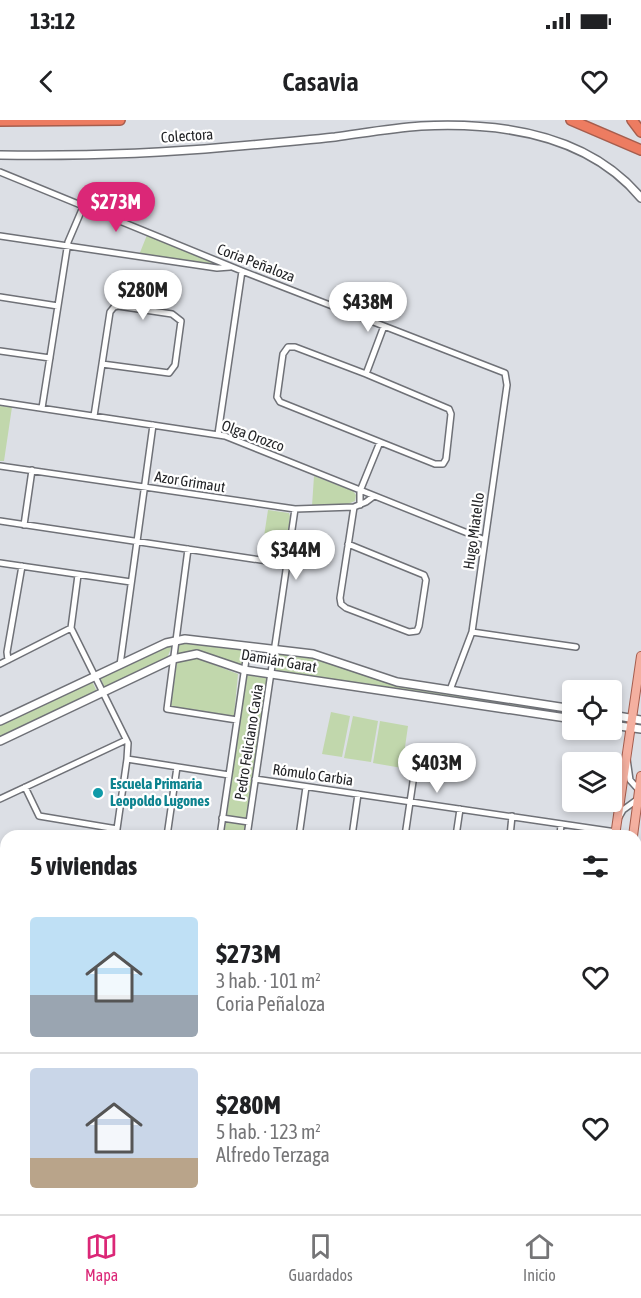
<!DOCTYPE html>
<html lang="es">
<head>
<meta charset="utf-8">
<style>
	body { margin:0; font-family:"Asap Condensed",sans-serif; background:#f2f2f2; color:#202124; height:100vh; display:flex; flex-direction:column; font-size:22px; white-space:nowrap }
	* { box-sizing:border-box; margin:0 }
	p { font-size:20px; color:#757577 }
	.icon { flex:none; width:33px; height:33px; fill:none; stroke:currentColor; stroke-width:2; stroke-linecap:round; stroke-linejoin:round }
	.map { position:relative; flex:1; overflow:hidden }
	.sheet { position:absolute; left:0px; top:710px; width:642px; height:386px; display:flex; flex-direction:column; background:#fff; border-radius:18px 18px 0 0; box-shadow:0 3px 9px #0003 }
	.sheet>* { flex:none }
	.controls { position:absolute; left:562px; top:560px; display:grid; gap:12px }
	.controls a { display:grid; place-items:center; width:60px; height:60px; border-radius:6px; background:#fff; box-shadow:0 3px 9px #0003; font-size:30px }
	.price { position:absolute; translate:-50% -51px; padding:0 14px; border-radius:21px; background:#fff; color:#222; font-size:20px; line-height:39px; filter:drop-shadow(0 2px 3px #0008) }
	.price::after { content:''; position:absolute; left:50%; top:36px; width:18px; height:14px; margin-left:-9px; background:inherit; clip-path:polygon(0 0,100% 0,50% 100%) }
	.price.on { background:#db2777; color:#fff }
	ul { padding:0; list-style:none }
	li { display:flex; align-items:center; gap:18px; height:150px; padding:0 30px }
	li+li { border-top:2px solid #e0e0e0 }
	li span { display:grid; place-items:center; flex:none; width:168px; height:120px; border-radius:6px; color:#555 }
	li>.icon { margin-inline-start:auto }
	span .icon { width:72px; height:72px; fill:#fffc; stroke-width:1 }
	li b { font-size:26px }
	h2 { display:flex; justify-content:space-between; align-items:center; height:72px; padding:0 30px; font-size:26px }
	.status { display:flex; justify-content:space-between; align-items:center; height:42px; padding:0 30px; background:#fff; direction:ltr }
	.status svg { height:16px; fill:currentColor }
	header { display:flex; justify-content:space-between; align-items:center; height:78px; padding:0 30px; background:#fff; font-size:27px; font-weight:600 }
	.menu { display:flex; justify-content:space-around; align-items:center; height:84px; border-top:2px solid #e0e0e0; background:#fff; font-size:16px; color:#757577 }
	.menu a { display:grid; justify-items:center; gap:3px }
	.menu .on { color:#db2777 }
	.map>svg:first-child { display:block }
	.green { fill:#c1d7ac }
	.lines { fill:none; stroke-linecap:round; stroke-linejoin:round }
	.street-casing { stroke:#6f7177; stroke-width:8 }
	.secondary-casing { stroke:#6f7177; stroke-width:10 }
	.primary-casing { stroke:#a65d4d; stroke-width:10 }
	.highway-casing { stroke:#a65d4d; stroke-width:12 }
	.street { stroke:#fff; stroke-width:5 }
	.secondary { stroke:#fff; stroke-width:7 }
	.primary { stroke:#f4b0a0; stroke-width:8 }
	.highway { stroke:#ed7c61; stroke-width:9 }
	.culture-dot { fill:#0f9aa8; stroke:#fff; stroke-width:2 }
	.labels { text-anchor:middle; stroke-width:4.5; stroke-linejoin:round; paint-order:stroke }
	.street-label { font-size:15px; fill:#232427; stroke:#fff }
	.culture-label { font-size:15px; font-weight:bold; fill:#0d838f; stroke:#fff; text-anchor:start }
</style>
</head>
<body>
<div class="status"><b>13:12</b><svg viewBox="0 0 49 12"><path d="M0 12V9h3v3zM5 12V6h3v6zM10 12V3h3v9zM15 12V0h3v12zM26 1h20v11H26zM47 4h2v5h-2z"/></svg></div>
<header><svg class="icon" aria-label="back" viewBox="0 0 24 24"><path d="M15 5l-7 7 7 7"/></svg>Casavia<svg class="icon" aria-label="heart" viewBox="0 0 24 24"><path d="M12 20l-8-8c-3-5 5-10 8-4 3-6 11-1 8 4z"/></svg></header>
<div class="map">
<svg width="641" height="1094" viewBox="0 0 641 1094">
	<rect width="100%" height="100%" fill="#dcdfe5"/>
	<path class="green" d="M147 115 223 145 139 135Z
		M0 286 12 287 4 341H0Z
		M314 356 353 371 356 375 355 381 348 384 312 386Z
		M268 390 289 393 290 396 285 437 282 440 261 436Z
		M178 523 245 530 241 547 217 540 180 535 177 532Z
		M170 524 172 526 167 538 105 568 100 557Z
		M279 533 311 536 375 557 573 592V598L277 553C274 547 275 539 279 533Z
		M194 537 238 554 234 596 171 586 177 542Z
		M246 555 267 558 244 715 224 716Z
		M92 561 97 572 0 618V605Z
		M331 592 350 596 342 637 322 634Z
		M353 596 378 601 371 642 344 638Z
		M380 601 408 606 402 648 373 643Z"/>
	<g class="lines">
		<g class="street-casing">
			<path id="street" d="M0 52 242 151 505 253 507 265 472 512 450 570
				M0 116 217 148 230 147
				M0 177 58 186
				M0 231 50 238
				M366 254 295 227H288L283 234 277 277 280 282 435 344H443L446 339 451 294 449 289 366 254 384 206
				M0 282 225 316 485 420
				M42 288 68 122 83 87
				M94 296 110 192 114 187 118 186 172 194 181 201 175 245 169 253 102 244
				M218 314 242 151
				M0 346 295 389 354 387 366 382 374 376
				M360 385V371L380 322
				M0 401 287 444
				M24 405 32 350
				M348 424 424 455 426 460 419 506 417 511 409 512 346 488 341 484 340 478 354 387
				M188 429 167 589 237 600
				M0 443 131 462
				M78 455 71 508 128 623 127 639 229 655
				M472 512 576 527
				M8 540 7 532 22 446
				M0 544 71 508
				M120 545 153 305
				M627 639 630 660 639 670
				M255 659 616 712
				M25 667 39 696 117 709
				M0 679 126 620
				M619 697 623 690 638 679
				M222 698 249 702
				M116 716 127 639
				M167 716 177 647
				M220 716 248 526
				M247 716 295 389
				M299 716 306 667
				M352 716 358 674
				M405 716 414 655
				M456 716 460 689
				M510 716 512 696
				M560 716 561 704
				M0 871H6
				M636 874 641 869
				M636 927 641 933
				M636 1061 641 1057
				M1 1094 6 1059
				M44 1094 45 1089
				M90 1094 91 1089
				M292 1094 293 1089
				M350 1094 351 1089
				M425 1094 426 1089
				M472 1094 473 1089
				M520 1094V1089
				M599 1094 605 1089"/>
		</g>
		<g class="secondary-casing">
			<path id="secondary" d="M0 35C76 36 152 34 227 27 263 24 299 21 335 17 364 13 392 8 421 6 500 2 588 14 641 78
				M612 595 641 600
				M0 601 166 523 185 519 313 534 397 562 573 589
				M612 605 641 609
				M0 621 173 539 197 534 244 550 573 599
				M0 742 3 748 0 770
				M0 1044 6 1045
				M308 1089 344 1094"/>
		</g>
		<g class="primary-casing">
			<path id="primary" d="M615 716 641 536
				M633 716 641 656
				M560 1094 561 1089
				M577 1094 578 1089"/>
		</g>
		<g class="highway-casing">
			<path id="highway" d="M571 0 641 30
				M632 0 641 12
				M0 1 120 0"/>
		</g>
		<use href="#street" class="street"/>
		<use href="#secondary" class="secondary"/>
		<use href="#primary" class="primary"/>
		<use href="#highway" class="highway"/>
	</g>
	<circle class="culture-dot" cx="98" cy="673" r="6"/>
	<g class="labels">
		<g class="street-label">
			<text transform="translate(187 16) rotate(-4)" y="5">Colectora</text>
			<text transform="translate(256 143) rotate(21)" y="5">Coria Peñaloza</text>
			<text transform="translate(253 316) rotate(20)" y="5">Olga Orozco</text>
			<text transform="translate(190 362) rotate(9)" y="5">Azor Grimaut</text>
			<text transform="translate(474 411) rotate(-82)" y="5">Hugo Miatello</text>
			<text transform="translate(279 541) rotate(10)" y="5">Damián Garat</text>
			<text transform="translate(249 622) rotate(-81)" y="5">Pedro Feliciano Cavia</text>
			<text transform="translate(313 655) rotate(8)" y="5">Rómulo Carbia</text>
		</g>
		<g class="culture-label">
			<text x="110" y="669">Escuela Primaria<tspan x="110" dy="17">Leopoldo Lugones</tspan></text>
		</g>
	</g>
</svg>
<div class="controls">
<a><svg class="icon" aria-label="locate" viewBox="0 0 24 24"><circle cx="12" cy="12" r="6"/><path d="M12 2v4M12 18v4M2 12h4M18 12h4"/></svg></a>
<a><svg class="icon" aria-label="layers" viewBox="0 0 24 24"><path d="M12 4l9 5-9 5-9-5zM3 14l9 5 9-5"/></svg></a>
</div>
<b class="price on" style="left:116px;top:113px">$273M</b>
<b class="price" style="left:143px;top:201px">$280M</b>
<b class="price" style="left:368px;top:213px">$438M</b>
<b class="price" style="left:296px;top:461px">$344M</b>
<b class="price" style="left:437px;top:674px">$403M</b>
<section class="sheet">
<h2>5 viviendas<svg class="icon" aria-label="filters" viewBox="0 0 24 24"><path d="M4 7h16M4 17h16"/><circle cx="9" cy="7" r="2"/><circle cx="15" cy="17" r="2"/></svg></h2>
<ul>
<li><span style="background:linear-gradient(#bfe0f5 65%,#9aa5b1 0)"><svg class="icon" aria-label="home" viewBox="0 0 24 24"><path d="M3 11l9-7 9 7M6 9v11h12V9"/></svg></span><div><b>$273M</b><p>3 hab. · 101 m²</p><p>Coria Peñaloza</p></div><svg class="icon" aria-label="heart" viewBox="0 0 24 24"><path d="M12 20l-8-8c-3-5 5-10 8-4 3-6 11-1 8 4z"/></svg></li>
<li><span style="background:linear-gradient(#c9d6e8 75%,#b9a48a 0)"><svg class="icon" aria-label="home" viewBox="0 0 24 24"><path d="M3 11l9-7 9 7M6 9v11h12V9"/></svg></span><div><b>$280M</b><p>5 hab. · 123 m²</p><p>Alfredo Terzaga</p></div><svg class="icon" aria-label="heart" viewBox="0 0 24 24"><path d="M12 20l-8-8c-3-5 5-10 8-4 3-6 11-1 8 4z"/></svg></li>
</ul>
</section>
</div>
<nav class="menu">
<a class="on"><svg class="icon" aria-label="map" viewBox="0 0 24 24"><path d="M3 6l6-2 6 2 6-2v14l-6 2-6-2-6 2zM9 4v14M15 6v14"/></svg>Mapa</a>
<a><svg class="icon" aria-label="saved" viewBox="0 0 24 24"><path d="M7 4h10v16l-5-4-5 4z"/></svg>Guardados</a>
<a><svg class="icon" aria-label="home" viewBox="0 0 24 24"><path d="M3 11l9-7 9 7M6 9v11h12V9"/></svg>Inicio</a>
</nav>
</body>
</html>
